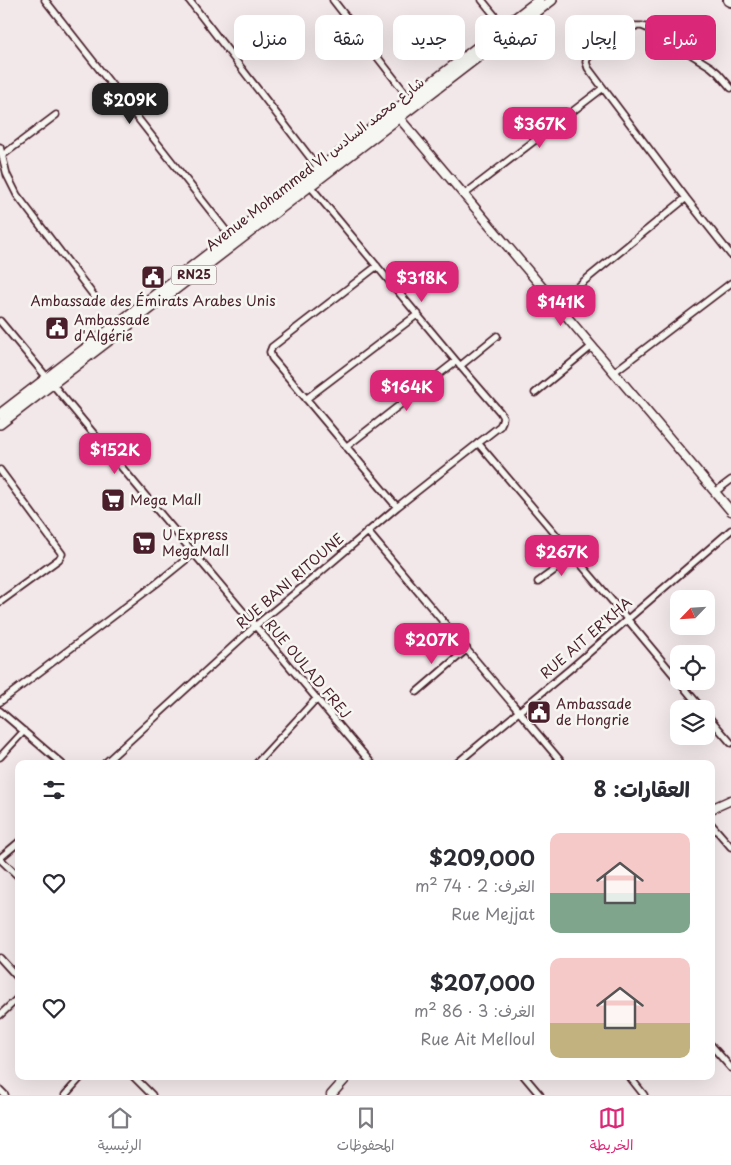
<!DOCTYPE html>
<html lang="ar">
<head>
<meta charset="utf-8">
<style>
	body { margin:0; font-family:"Playpen Sans","Playpen Sans Arabic",sans-serif; background:#f7f7f7; color:#2b2b33; direction:rtl; height:100vh; display:flex; flex-direction:column; font-size:19px; white-space:nowrap }
	* { box-sizing:border-box; margin:0 }
	p { font-size:16px; color:#7c7c81 }
	.icon { flex:none; width:28px; height:28px; fill:none; stroke:currentColor; stroke-width:2; stroke-linecap:round; stroke-linejoin:round }
	.map { position:relative; flex:1; overflow:hidden; direction:ltr }
	.drawer { position:absolute; left:15px; top:760px; width:700px; height:320px; display:flex; flex-direction:column; background:#fff; border-radius:10px; box-shadow:0 5px 20px #0002; direction:rtl }
	.drawer>* { flex:none }
	.guide { position:absolute; left:15px; top:15px; width:701px; height:45px; direction:rtl; display:flex; gap:10px }
	.needle { width:32px; rotate:245deg }
	.tools { position:absolute; left:670px; top:590px; display:grid; gap:10px }
	.tools a { display:grid; place-items:center; width:45px; height:45px; border-radius:10px; background:#fff; box-shadow:0 5px 20px #0002; font-size:25px }
	.price { position:absolute; translate:-50% -42px; padding:0 11px; border-radius:10px; background:#db2777; color:#fff; font-size:16px; line-height:32px; filter:drop-shadow(0 1px 2px #0008) }
	.price::after { content:''; position:absolute; left:50%; top:30px; width:15px; height:11px; margin-left:-8px; background:inherit; clip-path:polygon(0 0,100% 0,50% 100%) }
	.price.active { background:#222; color:#fff }
	ul { padding:0; list-style:none }
	li { display:flex; align-items:center; gap:15px; height:125px; padding:0 25px }
	li span { display:grid; place-items:center; flex:none; width:140px; height:100px; border-radius:10px; color:#555 }
	li>.icon { margin-inline-start:auto }
	span .icon { width:60px; height:60px; fill:#fffc; stroke-width:1 }
	li b { font-size:21px }
	h2 { display:flex; justify-content:space-between; align-items:center; height:60px; padding:0 25px; font-size:21px }
	.tag { padding:0 18px; border-radius:10px; background:#fff; box-shadow:0 5px 20px #0002; font-size:18px; line-height:45px }
	.tag.active { background:#db2777; color:#fff }
	.menu { display:flex; justify-content:space-around; align-items:center; height:70px; border-top:1px solid #e1e1e2; background:#fff; font-size:14px; color:#7c7c81 }
	.menu a { display:grid; justify-items:center; gap:2px }
	.menu .active { color:#db2777 }
	.map>svg:first-child { display:block }
	.lines { fill:none; stroke-linecap:round; stroke-linejoin:round }
	.street-casing { stroke:#4a1f2b; stroke-width:9 }
	.secondary-casing { stroke:#4a1f2b; stroke-width:11 }
	.primary-casing { stroke:#4a1f2b; stroke-width:12 }
	.highway-casing { stroke:#4a1f2b; stroke-width:14 }
	.street { stroke:#f6f6f2; stroke-width:5.5 }
	.secondary { stroke:#f6f6f2; stroke-width:8 }
	.primary { stroke:#f6f6f2; stroke-width:9 }
	.highway { stroke:#f6f6f2; stroke-width:10 }
	.labels { text-anchor:middle; stroke-width:5; stroke-linejoin:round; paint-order:stroke }
	.shield { fill:#f6f6f2; stroke:#7e6067; stroke-width:1 }
	.shield-label { font-size:12px; font-weight:bold; fill:#4a1f2b }
	.street-label { font-size:14px; fill:#4a1f2b; stroke:#f6f6f2 }
	.poi-label { font-size:14px; fill:#4a1f2b; stroke:#f6f6f2; text-anchor:start }
</style>
</head>
<body>
<div class="map">
<svg width="731" height="1095" viewBox="0 0 731 1095">
	<rect width="100%" height="100%" fill="#f2e8ea"/>
	<filter id="ink" filterUnits="userSpaceOnUse"><feTurbulence type="fractalNoise" baseFrequency=".02" numOctaves="2"/><feDisplacementMap in="SourceGraphic" scale="10" xChannelSelector="R" yChannelSelector="G"/><feConvolveMatrix kernelMatrix="1 2 1 2 8 2 1 2 1" color-interpolation-filters="sRGB"/></filter>
	<g filter="url(#ink)">
		<g class="lines">
			<g class="street-casing">
				<path id="street" d="M45 0 231 237
					M189 0 319 169
					M333 0 410 99
					M482 0 504 27
					M731 88 718 73 711 67 654 31 642 26H635L623 30 592 53 587 59 586 62 588 68 686 198 731 255
					M0 147 7 175 17 195 94 296
					M3 155 56 115
					M465 194 603 88
					M377 266 272 347 270 352 272 358 397 507
					M556 304 686 198
					M0 321 153 505 372 764
					M460 366 497 336
					M614 372 731 283
					M535 393 592 346
					M306 399 418 314
					M478 443 613 602 702 709
					M346 447 456 361
					M0 470 62 554 59 559 0 602
					M715 492 731 480
					M367 531 563 764
					M538 582 574 556
					M417 692 467 649
					M0 702 157 583 194 553
					M0 711 62 764
					M706 714 731 743
					M0 757 24 731
					M104 764 255 626 311 580 397 507 500 426 502 422 503 417 500 412 456 361 310 186
					M256 764 316 699
					M456 764 570 669 731 530
					M711 824 731 847
					M0 858 19 842
					M0 859 19 877
					M0 958 19 979
					M0 1015 19 997
					M711 1045 731 1068
					M133 1076 152 1095
					M524 1076 540 1095
					M629 1076 644 1095
					M0 1090 5 1095
					M65 1095 82 1076"/>
			</g>
			<g class="secondary-casing">
				<path id="secondary" d="M395 113 731 511
					M711 809 731 800
					M331 1095 348 1076"/>
			</g>
			<g class="primary-casing">
				<path id="primary" d="M0 414 539 0
					M0 424 552 0"/>
			</g>
			<g class="highway-casing">
				<path id="highway" d="M729 0 731 1"/>
			</g>
			<use href="#street" class="street"/>
			<use href="#secondary" class="secondary"/>
			<use href="#primary" class="primary"/>
			<use href="#highway" class="highway"/>
		</g>
	</g>
	<defs>
		<g id="civic-square" transform="scale(1.25)"><rect x="-9" y="-9" width="18" height="18" rx="4" fill="#4a1f2b" stroke="#f6f6f2"/><path d="M-.6-6.5H3V-4.5H.6V-3L4-1V1h2V6H-6V1h2V-1L-.6-3ZM-1.2 2.5V6h2.4V2.5Z" fill="#fff"/></g>
		<g id="supermarket-square" transform="scale(1.25)"><rect x="-9" y="-9" width="18" height="18" rx="4" fill="#4a1f2b" stroke="#f6f6f2"/><path d="M-6-5.5h2.5l.6 2H6L4.5 2H-2.5L-4.4-4H-6ZM-1.5 3.2a1.3 1.3 0 1 0 .1 0ZM3 3.2a1.3 1.3 0 1 0 .1 0Z" fill="#fff"/></g>
	</defs>
	<g fill-rule="evenodd">
		<use href="#civic-square" x="153" y="277"/>
		<use href="#civic-square" x="57" y="328"/>
		<use href="#supermarket-square" x="113" y="500"/>
		<use href="#supermarket-square" x="144" y="543"/>
		<use href="#civic-square" x="539" y="712"/>
	</g>
	<g class="labels">
		<rect class="shield" x="171.5" y="265.5" width="45" height="19" rx="4"/>
		<g class="shield-label">
			<text x="194" y="279">RN25</text>
		</g>
		<g class="street-label">
			<text transform="translate(315 164) rotate(-38)" y="5">Avenue Mohammed VI شارع محمد السادس</text>
			<text transform="translate(290 581) rotate(-41)" y="5">RUE BANI RITOUNE</text>
			<text transform="translate(586 638) rotate(-41)" y="5">RUE AIT ER'KHA</text>
			<text transform="translate(308 669) rotate(50)" y="5">RUE OULAD FREJ</text>
		</g>
		<g class="poi-label">
			<text x="153" y="306" text-anchor="middle">Ambassade des Émirats Arabes Unis</text>
			<text x="74" y="325">Ambassade<tspan x="74" dy="16">d'Algérie</tspan></text>
			<text x="130" y="505">Mega Mall</text>
			<text x="162" y="540">U Express<tspan x="162" dy="16">MegaMall</tspan></text>
			<text x="556" y="709">Ambassade<tspan x="556" dy="16">de Hongrie</tspan></text>
		</g>
	</g>
</svg>
<div class="tools">
<a><svg class="needle" viewBox="-14 -14 28 28"><path d="M0-13l5 13h-10z" fill="#e53935"/><path d="M0 13l5-13h-10z" fill="#7c7c81"/></svg></a>
<a><svg class="icon" aria-label="locate" viewBox="0 0 24 24"><circle cx="12" cy="12" r="6"/><path d="M12 2v4M12 18v4M2 12h4M18 12h4"/></svg></a>
<a><svg class="icon" aria-label="layers" viewBox="0 0 24 24"><path d="M12 4l9 5-9 5-9-5zM3 14l9 5 9-5"/></svg></a>
</div>
<b class="price active" style="left:130px;top:125px">$209K</b>
<b class="price" style="left:540px;top:149px">$367K</b>
<b class="price" style="left:422px;top:303px">$318K</b>
<b class="price" style="left:561px;top:327px">$141K</b>
<b class="price" style="left:407px;top:412px">$164K</b>
<b class="price" style="left:115px;top:475px">$152K</b>
<b class="price" style="left:562px;top:577px">$267K</b>
<b class="price" style="left:432px;top:665px">$207K</b>
<div class="guide">
<a class="tag active">شراء</a>
<a class="tag">إيجار</a>
<a class="tag">تصفية</a>
<a class="tag">جديد</a>
<a class="tag">شقة</a>
<a class="tag">منزل</a>
</div>
<section class="drawer">
<h2>العقارات: 8<svg class="icon" aria-label="filters" viewBox="0 0 24 24"><path d="M4 7h16M4 17h16"/><circle cx="9" cy="7" r="2"/><circle cx="15" cy="17" r="2"/></svg></h2>
<ul>
<li><span style="background:linear-gradient(#f6c9c9 60%,#7fa58c 0)"><svg class="icon" aria-label="home" viewBox="0 0 24 24"><path d="M3 11l9-7 9 7M6 9v11h12V9"/></svg></span><div><b>$209,000</b><p>الغرف: 2 · 74 m²</p><p>Rue Mejjat</p></div><svg class="icon" aria-label="heart" viewBox="0 0 24 24"><path d="M12 20l-8-8c-3-5 5-10 8-4 3-6 11-1 8 4z"/></svg></li>
<li><span style="background:linear-gradient(#f6c9c9 65%,#c2b280 0)"><svg class="icon" aria-label="home" viewBox="0 0 24 24"><path d="M3 11l9-7 9 7M6 9v11h12V9"/></svg></span><div><b>$207,000</b><p>الغرف: 3 · 86 m²</p><p>Rue Ait Melloul</p></div><svg class="icon" aria-label="heart" viewBox="0 0 24 24"><path d="M12 20l-8-8c-3-5 5-10 8-4 3-6 11-1 8 4z"/></svg></li>
</ul>
</section>
</div>
<nav class="menu">
<a class="active"><svg class="icon" aria-label="map" viewBox="0 0 24 24"><path d="M3 6l6-2 6 2 6-2v14l-6 2-6-2-6 2zM9 4v14M15 6v14"/></svg>الخريطة</a>
<a><svg class="icon" aria-label="saved" viewBox="0 0 24 24"><path d="M7 4h10v16l-5-4-5 4z"/></svg>المحفوظات</a>
<a><svg class="icon" aria-label="home" viewBox="0 0 24 24"><path d="M3 11l9-7 9 7M6 9v11h12V9"/></svg>الرئيسية</a>
</nav>
</body>
</html>
